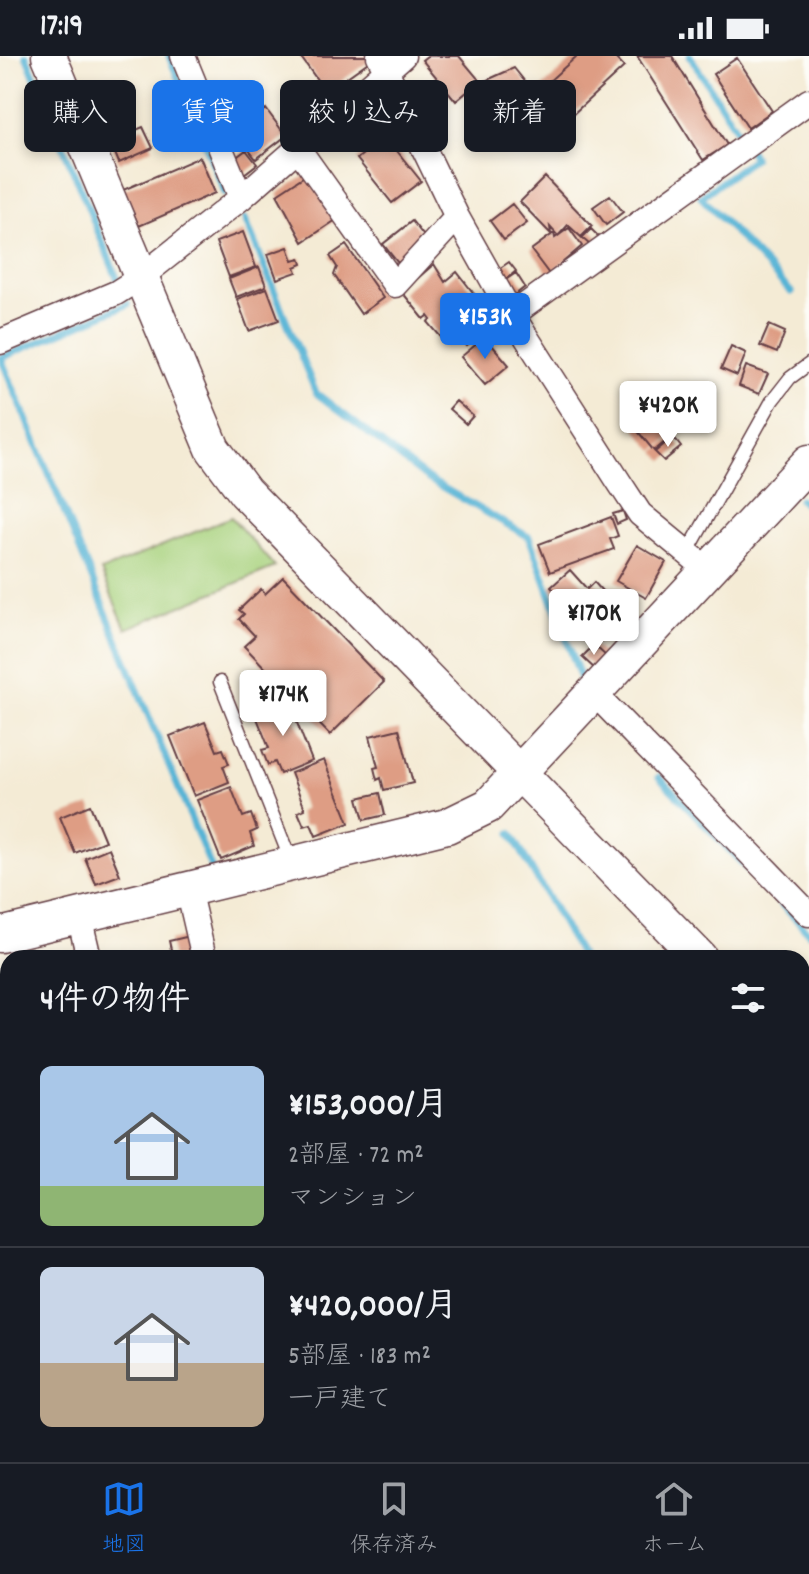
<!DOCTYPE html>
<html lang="ja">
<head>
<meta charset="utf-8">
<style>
	body { margin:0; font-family:Dekko,"Klee One",sans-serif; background:#20242c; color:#f1f3f6; height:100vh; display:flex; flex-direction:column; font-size:30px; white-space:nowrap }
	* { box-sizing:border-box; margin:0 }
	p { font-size:26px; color:#9ea1a6 }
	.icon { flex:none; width:44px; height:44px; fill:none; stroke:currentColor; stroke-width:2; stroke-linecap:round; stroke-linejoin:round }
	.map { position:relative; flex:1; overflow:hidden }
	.side { position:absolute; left:0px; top:894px; width:810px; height:512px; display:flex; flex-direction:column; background:#171b24; border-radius:24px 24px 0 0; box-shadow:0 4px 12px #0003 }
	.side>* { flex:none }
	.hud { position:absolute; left:24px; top:24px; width:762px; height:72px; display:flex; gap:16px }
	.price { position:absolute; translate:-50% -68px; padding:0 18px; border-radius:8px; background:#fff; color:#222; font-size:26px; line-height:52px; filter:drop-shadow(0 2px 4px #0008) }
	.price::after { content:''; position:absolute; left:50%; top:48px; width:24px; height:18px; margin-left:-12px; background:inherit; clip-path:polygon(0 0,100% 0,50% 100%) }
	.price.active { background:#1a73e8; color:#fff }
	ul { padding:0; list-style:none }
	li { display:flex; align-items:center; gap:24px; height:200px; padding:0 40px }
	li+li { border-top:2px solid #363941 }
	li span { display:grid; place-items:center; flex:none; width:224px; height:160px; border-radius:12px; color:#555 }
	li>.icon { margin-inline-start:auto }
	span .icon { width:96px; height:96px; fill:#fffc; stroke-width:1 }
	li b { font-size:34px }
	h2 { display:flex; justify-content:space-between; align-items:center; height:96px; padding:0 40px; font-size:34px }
	.pill { padding:0 28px; border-radius:12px; background:#171b24; box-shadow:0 4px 12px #0003; font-size:28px; line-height:72px }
	.pill.active { background:#1a73e8; color:#fff }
	.status { display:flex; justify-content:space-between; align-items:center; height:56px; padding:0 40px; background:#171b24; direction:ltr }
	.status svg { height:22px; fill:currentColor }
	.tab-bar { display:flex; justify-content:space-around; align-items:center; height:112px; border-top:2px solid #363941; background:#171b24; font-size:22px; color:#9ea1a6 }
	.tab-bar a { display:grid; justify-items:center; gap:4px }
	.tab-bar .active { color:#1a73e8 }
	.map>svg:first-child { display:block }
	.green { fill:#a8d27e; stroke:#797854; stroke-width:2 }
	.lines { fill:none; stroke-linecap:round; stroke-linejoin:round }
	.stream { stroke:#57b4d5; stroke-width:7 }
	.building { fill:#de9d84 }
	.lane-casing { stroke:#643e44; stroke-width:15 }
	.street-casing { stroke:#643e44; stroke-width:27 }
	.secondary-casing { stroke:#643e44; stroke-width:37 }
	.primary-casing { stroke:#643e44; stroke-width:41 }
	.lane { stroke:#fff; stroke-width:12 }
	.street { stroke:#fff; stroke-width:24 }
	.secondary { stroke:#fff; stroke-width:34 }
	.primary { stroke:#fff; stroke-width:38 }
</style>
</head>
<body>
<div class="status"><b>17:19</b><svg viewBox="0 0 49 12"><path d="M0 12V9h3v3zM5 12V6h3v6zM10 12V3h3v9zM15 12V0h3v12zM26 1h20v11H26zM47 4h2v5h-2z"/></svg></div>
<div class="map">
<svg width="809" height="1406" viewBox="0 0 809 1406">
	<rect width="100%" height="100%" fill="#fdfcf7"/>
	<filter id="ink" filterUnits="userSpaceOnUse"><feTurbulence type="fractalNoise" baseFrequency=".0125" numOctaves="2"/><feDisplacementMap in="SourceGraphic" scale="16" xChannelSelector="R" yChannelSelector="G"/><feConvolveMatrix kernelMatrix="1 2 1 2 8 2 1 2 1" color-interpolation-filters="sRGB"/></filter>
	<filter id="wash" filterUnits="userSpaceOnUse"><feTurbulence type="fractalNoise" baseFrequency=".006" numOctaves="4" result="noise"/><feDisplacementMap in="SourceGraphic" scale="32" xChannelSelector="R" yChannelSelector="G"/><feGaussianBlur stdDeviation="1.8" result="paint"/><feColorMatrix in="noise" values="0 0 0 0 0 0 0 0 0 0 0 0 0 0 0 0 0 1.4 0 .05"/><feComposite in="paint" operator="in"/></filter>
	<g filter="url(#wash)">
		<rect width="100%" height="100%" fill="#f4ebd5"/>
		<path class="green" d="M231 461 275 511 126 573 101 515Z"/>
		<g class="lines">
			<path class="stream" d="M26 0 117 222
				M169 0 225 137
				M690 0 741 81
				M750 95 754 102 701 141 791 236
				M245 163 316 337 428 423 529 481 582 626
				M128 248 1 302 213 816
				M800 444 809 452
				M659 721 809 877
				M511 777 582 902
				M6 1139 8 1148
				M808 1406H809"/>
		</g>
		<g id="blocks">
			<path class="building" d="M300 0H368L371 4 326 36Z
				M427 0H459L480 25 456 45 422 4Z
				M577 0H613L624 11 572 59 549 35 542 42 537 36Z
				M637 0H672L727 89 703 104Z
				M737 2 772 55 748 72 713 18Z
				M514 12 534 37 510 56 485 25Z
				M549 38 558 48 552 54 543 44Z
				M560 49 569 59 563 64 554 54Z
				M266 53 286 80 256 103 236 77Z
				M143 71 153 92 119 107 110 85Z
				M385 80 421 125 392 147 357 103Z
				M246 94 257 108 244 118 234 103Z
				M200 101 215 137 139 170 123 134Z
				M306 119 336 164 303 186 277 138Z
				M545 121 592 170 581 181 568 169 558 180 550 171 551 178 520 146Z
				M610 139 623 156 606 169 593 151Z
				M512 148 527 167 504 184 490 165Z
				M412 165 427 184 398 207 383 188Z
				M569 172 582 190 549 218 531 194 554 177 555 182Z
				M591 173 599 181 590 189 582 182Z
				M243 176 256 211 229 221 216 186Z
				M346 189 383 242 361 258 334 219 337 211 330 200Z
				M288 191 293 204 300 202 302 208 295 211 297 216 277 223 268 198Z
				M509 206 516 215 504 225 516 217 525 231 511 242 493 217Z
				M434 208 445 226 457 216 496 266 467 290 457 278 446 287 428 266 431 264 428 260 424 263 402 236Z
				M259 211 266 230 236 241 229 223Z
				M267 232 279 264 249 275 237 243Z
				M769 269 785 276 777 297 760 290Z
				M485 281 509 309 485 329 461 301Z
				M731 290 746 297 737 320 721 313Z
				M746 310 768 318 759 338 739 330Z
				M456 345 473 360 466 368 449 353Z
				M652 358 672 380 654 395 635 372Z
				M673 381 681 391 664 405 655 396Z
				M623 455 626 464 617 468 613 458Z
				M611 461 618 480 610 483 614 493 550 516 539 488Z
				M637 489 666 506 646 542 616 525Z
				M570 514 587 533 594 526 603 536 596 542 592 537 573 555 551 531Z
				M283 521 384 626 330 679 244 590 255 580 239 563 244 558 239 554 261 533 265 538Z
				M596 545 619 568 599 587 596 583 591 587 581 573 585 569 577 559Z
				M615 546 633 567 625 572 613 557 610 549Z
				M594 589 607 601 595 613 582 601Z
				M288 644 312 705 280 718 275 706 268 709 262 694 269 692 255 657Z
				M205 666 217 695 223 693 229 708 223 710 229 726 194 740 170 680Z
				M399 673 413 727 384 734 381 722 377 724 374 712 378 711 370 680Z
				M324 704 349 767 316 780 311 768 304 770 298 756 305 753 291 717Z
				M231 731 243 761 251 758 257 774 250 777 254 790 221 804 197 744Z
				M380 737 385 759 364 764 358 742Z
				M90 749 105 785 75 797 60 761Z
				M109 792 120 819 96 828 85 802Z
				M190 880 196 902H173L169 885Z
				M6 1159 8 1191 0 1193V1160Z
				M8 1203V1233L3 1234 0 1205Z
				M809 1299V1327H802V1300Z
				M809 1361V1386L802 1387V1364Z
				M166 1398H200L202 1406H168Z
				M435 1398H449L451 1406H437Z
				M490 1398H532L534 1406H491Z
				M550 1398H569L570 1406H552Z"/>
		</g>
	</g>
	<g filter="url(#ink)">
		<use href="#blocks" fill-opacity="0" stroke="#643e44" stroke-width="2"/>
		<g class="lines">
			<g class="lane-casing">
				<path id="lane" d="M687 497 772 345 790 322 809 308
					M220 626 291 805"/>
			</g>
			<g class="street-casing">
				<path id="street" d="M183 0 241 142
					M379 0 457 161 512 259 619 426 640 458 708 514
					M297 91 395 229 457 161
					M512 259 809 45
					M0 286 116 237 141 221 241 142 403 0
					M595 638 809 858
					M188 833 204 902
					M79 860 89 902
					M0 1127 8 1125
					M209 1398 211 1406
					M383 1398 385 1406
					M584 1398 586 1406"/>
			</g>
			<g class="secondary-casing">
				<path id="secondary" d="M49 0 213 393 245 436 700 902
					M0 879 447 770 488 750 809 406
					M802 1005 809 1027"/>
			</g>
			<g class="primary-casing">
				<path id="primary" d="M0 1340 8 1345
					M93 1398 106 1406"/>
			</g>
			<use href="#lane" class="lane"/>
			<use href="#street" class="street"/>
			<use href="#secondary" class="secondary"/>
			<use href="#primary" class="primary"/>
		</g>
	</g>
</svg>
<b class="price active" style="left:485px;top:305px">¥153K</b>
<b class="price" style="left:668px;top:393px">¥420K</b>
<b class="price" style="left:594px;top:601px">¥170K</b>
<b class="price" style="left:283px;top:682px">¥174K</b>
<div class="hud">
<a class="pill">購入</a>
<a class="pill active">賃貸</a>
<a class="pill">絞り込み</a>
<a class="pill">新着</a>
</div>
<section class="side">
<h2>4件の物件<svg class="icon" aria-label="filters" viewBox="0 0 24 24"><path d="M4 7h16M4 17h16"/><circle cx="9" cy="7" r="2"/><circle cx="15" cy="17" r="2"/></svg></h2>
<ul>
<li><span style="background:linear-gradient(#a9c7e8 75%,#8fb573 0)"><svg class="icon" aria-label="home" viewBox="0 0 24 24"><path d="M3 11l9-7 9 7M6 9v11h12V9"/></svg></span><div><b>¥153,000/月</b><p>2部屋 · 72 m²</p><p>マンション</p></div></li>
<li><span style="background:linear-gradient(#c9d6e8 60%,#b9a48a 0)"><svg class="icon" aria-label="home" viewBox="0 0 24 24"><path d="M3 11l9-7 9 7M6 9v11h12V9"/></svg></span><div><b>¥420,000/月</b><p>5部屋 · 183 m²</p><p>一戸建て</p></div></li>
</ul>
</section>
</div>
<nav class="tab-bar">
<a class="active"><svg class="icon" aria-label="map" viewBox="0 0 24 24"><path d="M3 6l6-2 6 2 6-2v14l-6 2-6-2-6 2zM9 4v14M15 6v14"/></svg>地図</a>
<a><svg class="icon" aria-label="saved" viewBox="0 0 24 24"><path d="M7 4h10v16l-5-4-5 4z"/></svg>保存済み</a>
<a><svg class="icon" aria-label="home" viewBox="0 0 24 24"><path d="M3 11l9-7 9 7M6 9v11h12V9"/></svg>ホーム</a>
</nav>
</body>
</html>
